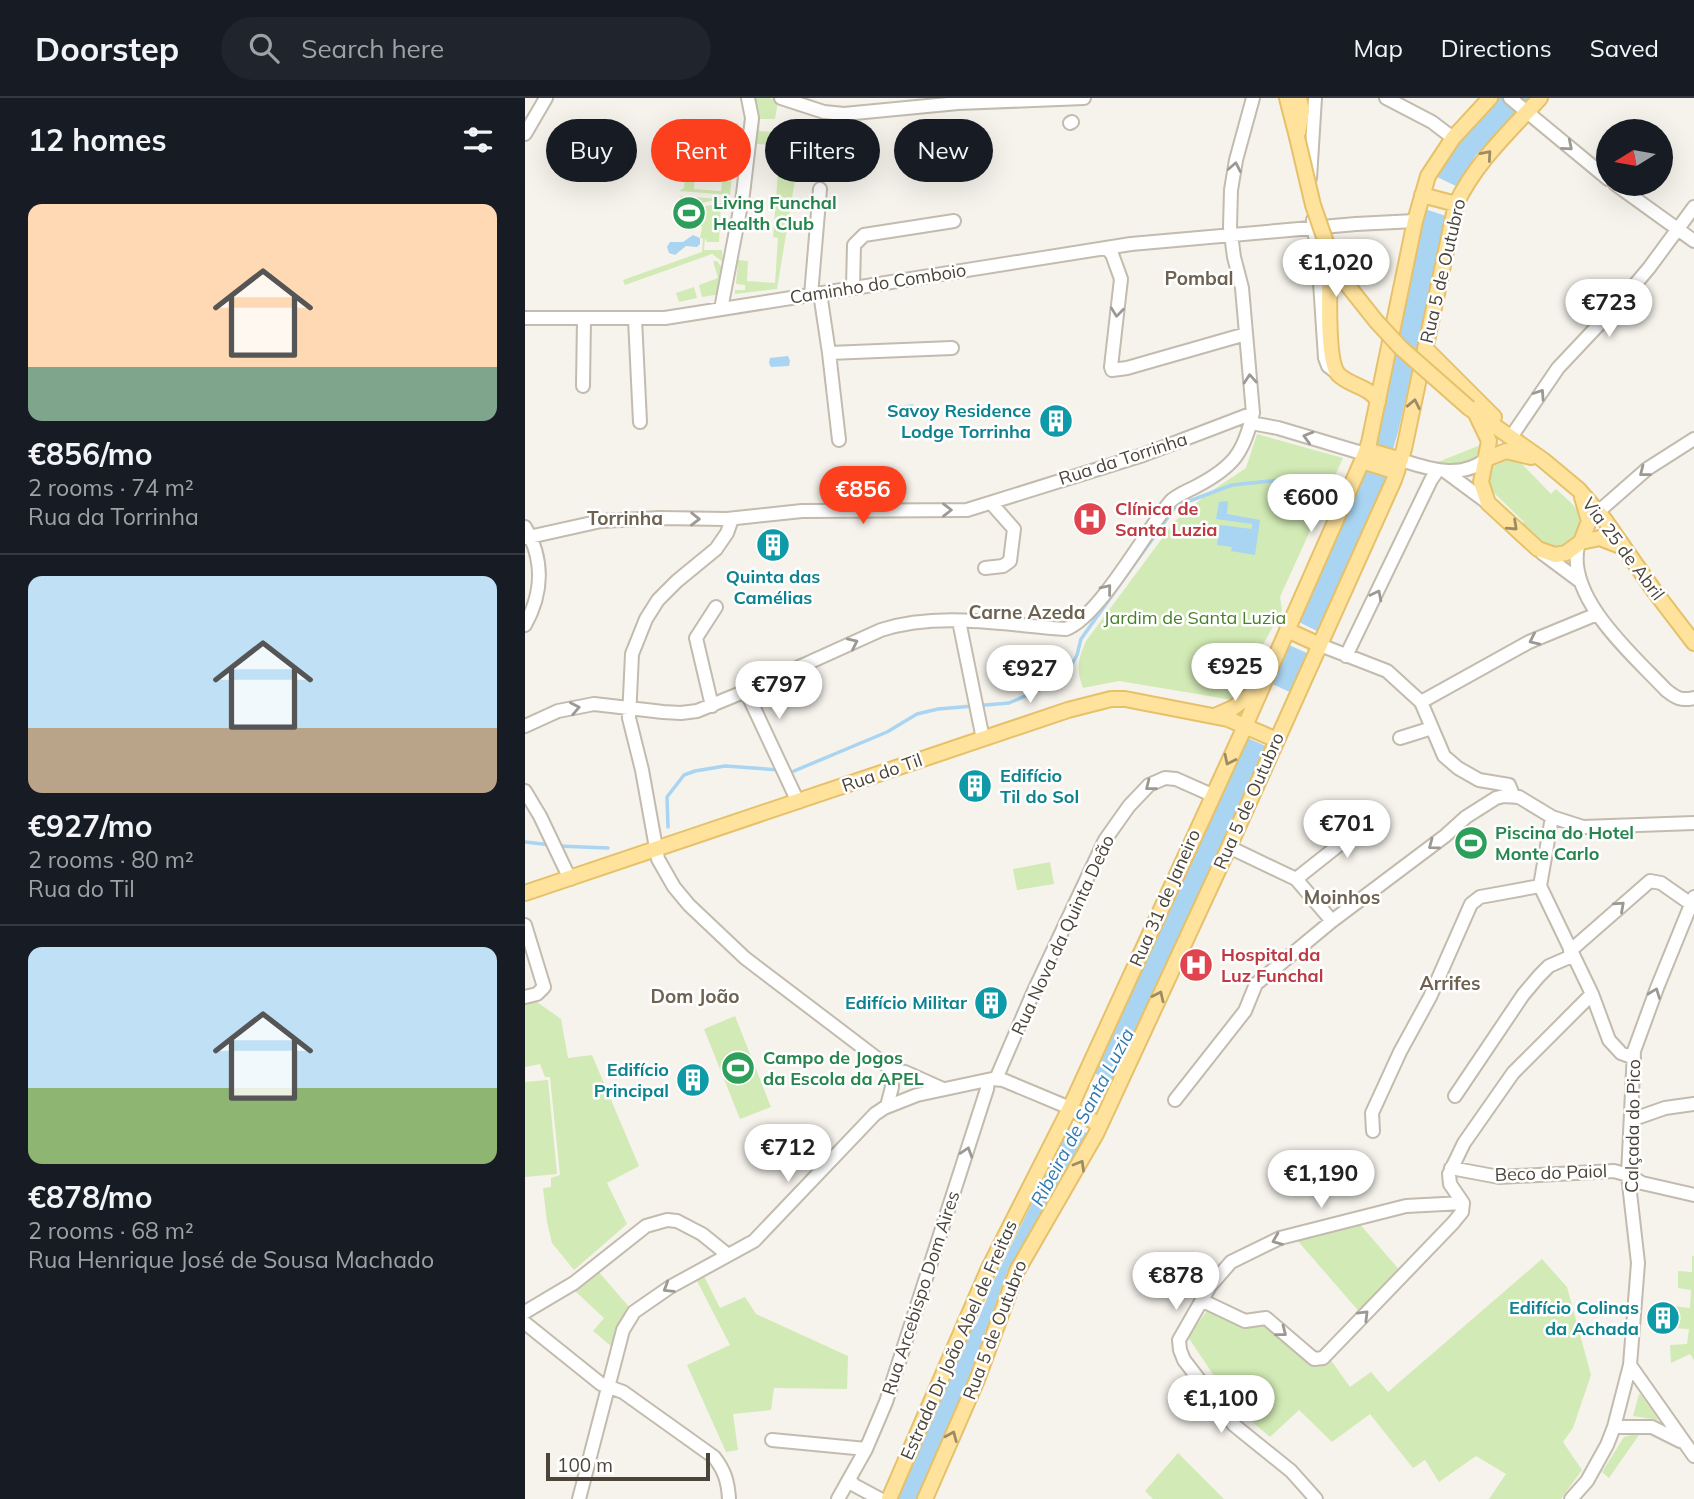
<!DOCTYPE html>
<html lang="en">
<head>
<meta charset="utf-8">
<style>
	body { margin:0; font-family:Mulish,sans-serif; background:#20242c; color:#f1f3f6; height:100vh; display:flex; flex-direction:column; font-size:26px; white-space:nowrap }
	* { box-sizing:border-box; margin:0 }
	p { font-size:23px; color:#9ea1a6 }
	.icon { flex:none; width:38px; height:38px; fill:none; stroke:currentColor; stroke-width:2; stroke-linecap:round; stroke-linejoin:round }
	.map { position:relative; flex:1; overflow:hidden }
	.drawer { display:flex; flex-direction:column; background:#171b24; width:525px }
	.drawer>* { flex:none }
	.top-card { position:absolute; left:21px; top:21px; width:665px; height:63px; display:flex; gap:14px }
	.needle { width:46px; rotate:259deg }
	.buttons { position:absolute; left:1071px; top:21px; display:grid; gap:14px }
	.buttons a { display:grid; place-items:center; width:77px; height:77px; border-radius:50%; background:#171b24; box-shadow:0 7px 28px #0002; font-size:35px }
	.scale { position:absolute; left:21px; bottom:18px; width:164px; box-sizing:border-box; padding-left:7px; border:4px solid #4b4439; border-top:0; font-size:19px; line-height:24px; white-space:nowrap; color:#4b4439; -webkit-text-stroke:5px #fff; paint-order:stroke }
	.price { position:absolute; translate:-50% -60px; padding:0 16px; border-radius:24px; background:#fff; color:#222; font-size:23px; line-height:46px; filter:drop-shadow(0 2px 4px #0008) }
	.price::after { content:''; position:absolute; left:50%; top:42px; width:21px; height:16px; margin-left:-10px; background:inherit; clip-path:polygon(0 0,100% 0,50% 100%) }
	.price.current { background:#fc3f1d; color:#fff }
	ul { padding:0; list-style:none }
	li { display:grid; align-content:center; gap:14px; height:371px; padding:0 28px }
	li+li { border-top:2px solid #363941 }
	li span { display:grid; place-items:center; height:217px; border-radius:14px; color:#555 }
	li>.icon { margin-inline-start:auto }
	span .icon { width:126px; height:126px; fill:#fffc; stroke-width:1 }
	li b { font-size:30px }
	h2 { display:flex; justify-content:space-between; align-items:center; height:84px; padding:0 28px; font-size:30px }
	.pill { padding:0 24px; border-radius:32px; background:#171b24; box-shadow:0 7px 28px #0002; font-size:24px; line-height:63px }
	.pill.current { background:#fc3f1d; color:#fff }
	header { display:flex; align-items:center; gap:42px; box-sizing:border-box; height:98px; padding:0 35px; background:#171b24; border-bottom:2px solid #363941 }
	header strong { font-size:33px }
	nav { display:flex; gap:38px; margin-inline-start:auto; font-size:24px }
	.search { width:490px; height:63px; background:#20242c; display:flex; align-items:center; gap:18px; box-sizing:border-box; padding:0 24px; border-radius:38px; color:#9ea1a6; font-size:26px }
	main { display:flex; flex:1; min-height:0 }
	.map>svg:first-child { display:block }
	.green { fill:#d2eab5 }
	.water { fill:#a9d4f2 }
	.pier { fill:#f6f3ec }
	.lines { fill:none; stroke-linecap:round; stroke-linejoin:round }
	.stream { stroke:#a9d4f2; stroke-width:3.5 }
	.minor-casing { stroke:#c2bbae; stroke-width:16 }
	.major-casing { stroke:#e6c16a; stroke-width:18 }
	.minor { stroke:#fff; stroke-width:12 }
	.major { stroke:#ffe39c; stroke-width:14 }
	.major-bridge-casing { stroke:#e6c16a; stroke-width:18; stroke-linecap:butt }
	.major-bridge { stroke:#ffe39c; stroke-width:14 }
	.oneway { stroke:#9c9892 }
	.oneway2 { stroke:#9c8c66 }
	.labels { text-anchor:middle; stroke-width:5; stroke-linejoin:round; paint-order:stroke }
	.leisure-label { font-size:18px; font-weight:bold; fill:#27864d; stroke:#fff; text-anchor:start }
	.street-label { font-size:18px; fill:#4b4439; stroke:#fff }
	.culture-label { font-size:18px; font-weight:bold; fill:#0d838f; stroke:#fff; text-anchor:end }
	.health-label { font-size:18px; font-weight:bold; fill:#be3a42; stroke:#fff; text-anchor:start }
	.park-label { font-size:18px; fill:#4a7f2a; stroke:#fff }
	.neighbourhood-label { font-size:19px; font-weight:bold; fill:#6e6250; stroke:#fff }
	.water-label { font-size:19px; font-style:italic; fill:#2e7ab2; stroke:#fff }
</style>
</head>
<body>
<header>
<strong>Doorstep</strong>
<div class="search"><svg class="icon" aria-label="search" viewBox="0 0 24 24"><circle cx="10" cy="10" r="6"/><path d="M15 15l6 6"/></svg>Search here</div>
<nav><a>Map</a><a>Directions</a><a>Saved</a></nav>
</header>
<main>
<section class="drawer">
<h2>12 homes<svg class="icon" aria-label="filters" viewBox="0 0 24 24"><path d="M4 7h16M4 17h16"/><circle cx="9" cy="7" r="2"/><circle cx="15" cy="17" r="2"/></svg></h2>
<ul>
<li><span style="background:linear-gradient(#ffd9b3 75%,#7fa58c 0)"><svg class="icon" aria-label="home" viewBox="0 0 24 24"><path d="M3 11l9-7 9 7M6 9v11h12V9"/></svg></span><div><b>€856/mo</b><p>2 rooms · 74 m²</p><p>Rua da Torrinha</p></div></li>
<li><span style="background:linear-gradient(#bfe0f5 70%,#b9a48a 0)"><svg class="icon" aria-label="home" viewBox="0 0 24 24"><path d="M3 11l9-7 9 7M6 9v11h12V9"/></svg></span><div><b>€927/mo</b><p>2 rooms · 80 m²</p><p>Rua do Til</p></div></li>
<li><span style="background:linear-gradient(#bfe0f5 65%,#8fb573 0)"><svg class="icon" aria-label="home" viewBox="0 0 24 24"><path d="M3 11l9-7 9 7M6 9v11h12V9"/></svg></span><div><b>€878/mo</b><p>2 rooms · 68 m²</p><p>Rua Henrique José de Sousa Machado</p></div></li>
</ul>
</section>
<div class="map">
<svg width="1169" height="1401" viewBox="0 0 1169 1401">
	<rect width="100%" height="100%" fill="#f6f3ec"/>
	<path class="green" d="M228 0H244L253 3 250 21H235L234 33 248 34 247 43 277 40 252 191 210 196V192H220V187L211 186 213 162 223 163 222 183 250 185 253 140 248 139 255 48 224 45Z
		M213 25 211 41 174 38 166 42 162 50 164 35Z
		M200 48H210L205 97 154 93 159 90 161 70 170 71 169 91 196 93Z
		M155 98 195 101 159 109Z
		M196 105 194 144H182L180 140 179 152H197L198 164 187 156 100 187 98 182 177 154 178 141 175 139 177 130 174 123 168 122 174 117 177 109Z
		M188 163H192L197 170 196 196 177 199 174 187 193 180Z
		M169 189 172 200 154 204 151 195Z
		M732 336 818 360 755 499 757 512 708 602 594 583 558 590C551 571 553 561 561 543L650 423 682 396 721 370Z
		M958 346C951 367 932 370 913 364Z
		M982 360 996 365 1026 396 1031 391C1038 398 1050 406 1053 415 1060 435 1035 458 1017 447 1009 443 1002 434 996 428L999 424 966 392C957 377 966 364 982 360Z
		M525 764 529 786 492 792 488 771Z
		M9 902 36 921 43 960 67 957 114 1068 82 1085 102 1126 49 1172 27 1145 22 1124 18 1090 26 1089V1080L35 1077 25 979H20L15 966 0 969V903Z
		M210 918 246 1009 215 1021 179 931Z
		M23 982 32 1076 0 1079V984Z
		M833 1124 877 1175 837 1217 772 1142Z
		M1167 1158H1169V1262L1165 1256 1146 1265 1145 1247 1162 1246 1164 1231 1146 1230 1148 1208 1165 1210 1166 1192 1153 1190V1173L1167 1174Z
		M1017 1161 1042 1189 1066 1277 1048 1330 1038 1344 1057 1372 1036 1401H964L981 1376 951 1358 914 1384 900 1362 888 1370 845 1316 807 1344 774 1312 745 1339 710 1309 663 1239 684 1210 740 1225 789 1265 803 1258 825 1289 846 1274 863 1294Z
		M72 1172 105 1210 94 1229 87 1249 68 1233 79 1220 50 1193Z
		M179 1178 195 1210 220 1199 231 1216 323 1258 322 1291 249 1290 246 1312 208 1316 213 1352 201 1354 162 1267 205 1247 172 1183Z
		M1114 1296 1116 1297 1134 1322 1108 1318Z
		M1116 1334 1084 1380 1077 1374 1099 1339Z
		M653 1355 699 1401H628L620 1393Z"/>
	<path class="water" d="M972 0H1005L950 58 925 105 874 330 857 391 743 649 565 1033 482 1174 444 1279 392 1401H372L446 1231 452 1225 470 1180 508 1103V1094L546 1025 712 664 720 639 833 393 842 371 877 225 900 111 910 78 935 40Z
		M168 137 175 140V146L172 149 161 148 150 157 144 155 142 149 145 144H158Z
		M263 258 265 263 264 268 246 269 244 265 245 260Z
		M388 306 389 315 367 318 366 309Z
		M703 403 702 416 735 422 730 457 706 453 707 449 692 447 695 427 727 431V426L691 421 694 404Z"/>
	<path class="pier" d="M910 78 933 89 921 118 900 111Z
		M774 524 794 534 784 556 764 547Z
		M745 585 767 595 743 649 720 639Z
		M569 975 588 984 563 1036 545 1027Z"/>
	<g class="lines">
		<path class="stream" d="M269 673 362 634 392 616 413 611 484 605 519 590 540 579 552 557 556 541 651 408 707 387 775 380
			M143 729 142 699 159 677 170 673 200 668 255 672
			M0 744 26 747
			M33 748 83 750"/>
		<g class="minor-casing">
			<path id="minor" d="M256 0 299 14 319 16 433 5 559 0
				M861 0 907 24 928 40
				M985 0 1083 81
				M545 25 547 24
				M0 36 21 0
				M785 80 790 0
				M1090 86 1169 143
				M788 122 794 169 800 260 803 268 811 274
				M581 150 587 156 596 181 586 269 587 272 602 270 721 236
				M328 189 329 147 339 137 429 123
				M295 195 304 255 314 342
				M286 197 295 91
				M196 211 218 96 227 20 223 0
				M0 220H140L606 146 831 126 890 123
				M110 221 115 324
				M304 255 427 250
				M58 288 59 221
				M726 325 753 330 840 356
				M986 339 1033 270 1097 202 1124 170 1169 109
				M876 362C904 371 936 382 961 361
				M921 374 963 405
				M1073 414 1122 371 1169 341
				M207 421 202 435 191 451 152 483 133 502 121 521 107 556 104 620 117 672 133 761 149 789 164 807 220 860 366 971 380 974 418 991
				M0 429C19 461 18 495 0 527
				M0 440 76 423 135 420 202 421 277 413 442 412 618 357 728 315
				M1053 448C1041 500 1109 558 1141 592 1151 600 1156 603 1169 600
				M1017 455 1056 484
				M460 470 478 468 485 463 489 431 466 405
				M434 523 458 641
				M795 547 862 573 896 604 919 658 933 670 954 682 984 687 988 697
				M821 558 906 382 913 372
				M221 593 273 704
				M896 604 1004 544 1072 516
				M187 608 171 540 191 509
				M0 628 33 613 69 606 138 614 156 615 172 613 221 593 356 532C415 513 480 527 541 531 574 519 620 434 645 404 651 397 663 393 672 388 708 369 719 355 728 315L717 190 709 159 705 129 706 92 711 62 728 0
				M875 640 907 630
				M0 693 15 718 45 781
				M1027 719 1015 788 1067 896 1084 942 1096 955 1109 960
				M704 749 771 781 807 823
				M771 781 853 716
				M0 827 19 889 12 896 0 899
				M1045 853 1125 783 1136 785 1166 806
				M471 981 508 895 580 742 604 708 624 687 640 680 651 681 687 697
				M930 998 998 897 1014 878 1024 868 1047 858
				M650 1002 720 913 731 886 807 823 920 738 941 719 971 700 979 698 994 699 1027 719 1058 729 1169 725
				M362 1008 367 989 366 971
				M1106 1022 1140 1010 1169 1006
				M848 1033 847 1015 875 954 905 899 946 806 955 799 1015 788
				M926 1070 974 1079 1089 1073 1103 1077 1117 1085 1169 1097
				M938 1105 925 1086 924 1076 939 1045 988 975 1067 896
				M678 1203 720 1223 741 1220 789 1261 798 1260 928 1125 937 1114 938 1105
				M0 1214 49 1185 121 1128 142 1122 152 1123 177 1136 203 1157
				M0 1225 76 1286 98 1294 189 1359C200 1373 203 1384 204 1401
				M1105 1267 1169 1358
				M1089 1329H1127L1155 1343
				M247 1342 341 1351
				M325 1382 329 1387 355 1401
				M54 1401 98 1232 109 1214 145 1189 229 1143 350 1016 359 1010 392 997 467 981 478 982 545 1010
				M313 1401 341 1351 361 1304 462 991 463 982
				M791 1401 766 1373 709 1327 659 1262 655 1252 654 1242 685 1188 706 1164 755 1140 881 1108 938 1105
				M1046 1401 1062 1383 1082 1347 1089 1329 1105 1267 1113 1165 1103 1077 1109 953 1132 890 1169 799"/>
		</g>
		<g class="major-casing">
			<path id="major" d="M762 0 772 39
				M773 35 777 13 774 0
				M897 97 931 106
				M805 156C805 180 800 260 813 276 824 288 847 289 853 304
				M806 158 824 189 851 223
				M900 250 969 319
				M944 310 1018 362 1054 392 1079 421 1130 494 1169 545
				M952 318 964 343 956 384 963 405 1013 451 1030 457 1041 455 1056 444 1064 423 1057 399
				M842 352 876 362
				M961 361 981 353 1006 359
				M837 363 872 374
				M1056 444 1075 440 1098 449
				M762 532 795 547
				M690 618 708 610 732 592
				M0 795 543 612 586 601H600L703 621 752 642
				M545 1010 575 1027
				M364 1401 464 1170 545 1010 716 637 837 363 844 345 890 123 903 78 928 40 965 0
				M400 1401 452 1282 492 1173 571 1036 704 749 869 382 879 351 931 106C951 64 984 34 1015 0"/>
		</g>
		<use href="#minor" class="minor"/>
		<use href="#major" class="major"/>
		<g class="major-bridge-casing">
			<path id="major-bridge" d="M772 39 788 107 805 156
				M851 223 876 250 944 310"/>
		</g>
		<use href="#major-bridge" class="major-bridge"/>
	</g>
	<defs><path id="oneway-chevron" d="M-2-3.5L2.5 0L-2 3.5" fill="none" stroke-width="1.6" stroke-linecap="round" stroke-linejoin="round" transform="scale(1.75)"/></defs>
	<g class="oneway">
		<use href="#oneway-chevron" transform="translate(1043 48) rotate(40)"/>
		<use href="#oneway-chevron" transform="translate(710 69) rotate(-79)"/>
		<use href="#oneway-chevron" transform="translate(592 214) rotate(96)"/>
		<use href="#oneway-chevron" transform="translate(725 281) rotate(-94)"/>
		<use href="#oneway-chevron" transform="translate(1015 296) rotate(-56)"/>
		<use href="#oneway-chevron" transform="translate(783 339) rotate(-164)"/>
		<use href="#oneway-chevron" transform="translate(1119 374) rotate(142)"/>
		<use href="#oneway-chevron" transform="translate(422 412)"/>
		<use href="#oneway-chevron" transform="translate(170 421) rotate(1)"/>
		<use href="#oneway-chevron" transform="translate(582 491) rotate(-51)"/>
		<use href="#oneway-chevron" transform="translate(852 497) rotate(-63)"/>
		<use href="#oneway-chevron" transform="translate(1009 542) rotate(155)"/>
		<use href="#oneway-chevron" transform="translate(328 545) rotate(-25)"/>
		<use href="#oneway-chevron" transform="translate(50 610) rotate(-11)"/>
		<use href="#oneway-chevron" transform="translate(625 688) rotate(142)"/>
		<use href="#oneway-chevron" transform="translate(908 747) rotate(143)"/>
		<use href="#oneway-chevron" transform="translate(1095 808) rotate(-42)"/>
		<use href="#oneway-chevron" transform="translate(1130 895) rotate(-69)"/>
		<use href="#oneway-chevron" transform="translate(442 1054) rotate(-72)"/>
		<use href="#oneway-chevron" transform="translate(752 1142) rotate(158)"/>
		<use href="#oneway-chevron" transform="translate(143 1190) rotate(148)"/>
		<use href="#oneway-chevron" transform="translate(839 1217) rotate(-45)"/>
		<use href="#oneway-chevron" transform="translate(757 1234) rotate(38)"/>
	</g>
	<g class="oneway2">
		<use href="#oneway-chevron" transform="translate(962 57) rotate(-49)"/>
		<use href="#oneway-chevron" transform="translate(889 306) rotate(-78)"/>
		<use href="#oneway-chevron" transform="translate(988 428) rotate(43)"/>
		<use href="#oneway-chevron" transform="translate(704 662) rotate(116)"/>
		<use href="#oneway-chevron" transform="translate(634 898) rotate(-65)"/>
		<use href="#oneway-chevron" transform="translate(555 1067) rotate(-60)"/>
		<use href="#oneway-chevron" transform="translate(427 1338) rotate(-67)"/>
	</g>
	<defs>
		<g id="stadium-disc" transform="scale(1.75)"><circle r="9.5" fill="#2e9e5b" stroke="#fff"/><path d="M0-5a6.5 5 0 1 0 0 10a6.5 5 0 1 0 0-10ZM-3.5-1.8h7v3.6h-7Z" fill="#fff"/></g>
		<g id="building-disc" transform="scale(1.75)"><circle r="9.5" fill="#0f9aa8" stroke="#fff"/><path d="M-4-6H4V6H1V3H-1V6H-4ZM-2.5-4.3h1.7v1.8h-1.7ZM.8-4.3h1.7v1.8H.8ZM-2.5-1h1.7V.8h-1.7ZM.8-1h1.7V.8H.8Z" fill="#fff"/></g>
		<g id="hospital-disc" transform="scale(1.75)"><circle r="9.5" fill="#e0444e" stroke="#fff"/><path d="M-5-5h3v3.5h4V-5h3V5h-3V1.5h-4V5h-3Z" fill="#fff"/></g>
	</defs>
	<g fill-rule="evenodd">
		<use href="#stadium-disc" x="164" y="115"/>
		<use href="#building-disc" x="531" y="323"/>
		<use href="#hospital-disc" x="565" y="421"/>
		<use href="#building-disc" x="248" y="447"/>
		<use href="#building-disc" x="450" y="688"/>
		<use href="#stadium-disc" x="946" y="745"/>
		<use href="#hospital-disc" x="671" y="867"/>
		<use href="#building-disc" x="466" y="905"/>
		<use href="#stadium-disc" x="213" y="970"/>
		<use href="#building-disc" x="168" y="982"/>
		<use href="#building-disc" x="1138" y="1220"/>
	</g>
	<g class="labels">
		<g class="leisure-label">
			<text x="188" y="111">Living Funchal<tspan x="188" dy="21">Health Club</tspan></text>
			<text x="970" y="741">Piscina do Hotel<tspan x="970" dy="21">Monte Carlo</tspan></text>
			<text x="238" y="966">Campo de Jogos<tspan x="238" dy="21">da Escola da APEL</tspan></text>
		</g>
		<g class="street-label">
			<text transform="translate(918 173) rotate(-77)" y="6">Rua 5 de Outubro</text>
			<text transform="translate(353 186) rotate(-9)" y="6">Caminho do Comboio</text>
			<text transform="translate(598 361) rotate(-18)" y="6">Rua da Torrinha</text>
			<text transform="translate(1098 451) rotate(53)" y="6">Via 25 de Abril</text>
			<text transform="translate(357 675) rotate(-19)" y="6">Rua do Til</text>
			<text transform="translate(724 703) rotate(-66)" y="6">Rua 5 de Outubro</text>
			<text transform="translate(640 800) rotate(-66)" y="6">Rua 31 de Janeiro</text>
			<text transform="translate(538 837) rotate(-65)" y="6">Rua Nova da Quinta Deão</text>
			<text transform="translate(1108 1028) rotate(-89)" y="6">Calçada do Pico</text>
			<text transform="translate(1026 1075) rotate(-2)" y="6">Beco do Paiol</text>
			<text transform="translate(396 1195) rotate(-72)" y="6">Rua Arcebispo Dom Aires</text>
			<text transform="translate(470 1232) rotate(-69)" y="6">Rua 5 de Outubro</text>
			<text transform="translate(434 1242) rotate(-66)" y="6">Estrada Dr João Abel de Freitas</text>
		</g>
		<g class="culture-label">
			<text x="506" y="319">Savoy Residence<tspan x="506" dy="21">Lodge Torrinha</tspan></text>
			<text x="248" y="485" text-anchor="middle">Quinta das<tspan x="248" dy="21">Camélias</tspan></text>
			<text x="475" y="684" text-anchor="start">Edifício<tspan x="475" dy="21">Til do Sol</tspan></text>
			<text x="442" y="911">Edifício Militar</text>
			<text x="144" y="978">Edifício<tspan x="144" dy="21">Principal</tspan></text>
			<text x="1114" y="1216">Edifício Colinas<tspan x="1114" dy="21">da Achada</tspan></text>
		</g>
		<g class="health-label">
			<text x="590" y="417">Clínica de<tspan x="590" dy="21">Santa Luzia</tspan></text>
			<text x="696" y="863">Hospital da<tspan x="696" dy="21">Luz Funchal</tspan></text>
		</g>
		<g class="park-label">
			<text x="670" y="526">Jardim de Santa Luzia</text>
		</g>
		<g class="neighbourhood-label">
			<text x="674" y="187">Pombal</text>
			<text x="100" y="427">Torrinha</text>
			<text x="502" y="521">Carne Azeda</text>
			<text x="817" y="806">Moinhos</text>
			<text x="925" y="892">Arrifes</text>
			<text x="170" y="905">Dom João</text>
		</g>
		<g class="water-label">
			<text transform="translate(557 1019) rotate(-62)" y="7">Ribeira de Santa Luzia</text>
		</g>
	</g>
</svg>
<div class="buttons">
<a><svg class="needle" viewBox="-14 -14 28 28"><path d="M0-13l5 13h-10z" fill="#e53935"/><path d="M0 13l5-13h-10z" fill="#9ea1a6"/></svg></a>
</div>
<div class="scale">100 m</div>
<b class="price" style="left:811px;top:201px">€1,020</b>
<b class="price" style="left:1084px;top:241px">€723</b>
<b class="price current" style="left:338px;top:428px">€856</b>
<b class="price" style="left:786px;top:436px">€600</b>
<b class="price" style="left:710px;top:605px">€925</b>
<b class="price" style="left:505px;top:607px">€927</b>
<b class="price" style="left:254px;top:623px">€797</b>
<b class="price" style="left:822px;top:762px">€701</b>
<b class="price" style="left:263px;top:1086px">€712</b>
<b class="price" style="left:796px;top:1112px">€1,190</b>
<b class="price" style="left:651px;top:1214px">€878</b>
<b class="price" style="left:696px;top:1337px">€1,100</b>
<div class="top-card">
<a class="pill">Buy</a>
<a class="pill current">Rent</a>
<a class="pill">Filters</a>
<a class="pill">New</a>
</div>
</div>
</main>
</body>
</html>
